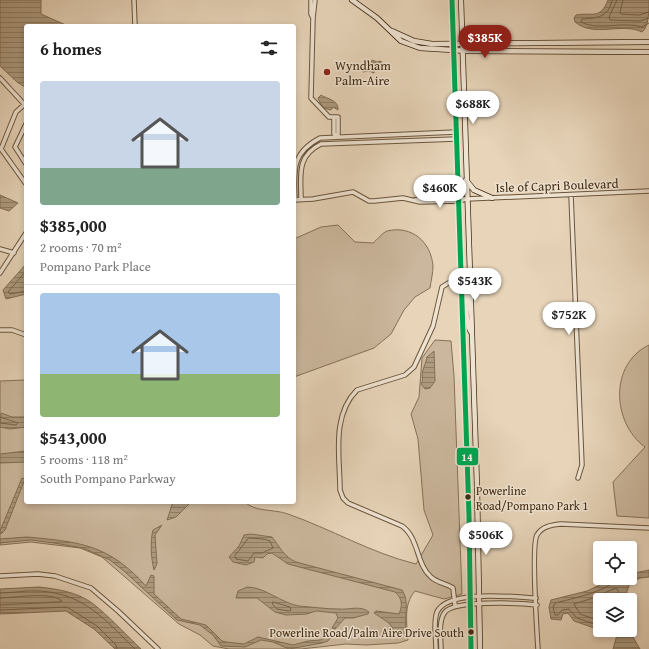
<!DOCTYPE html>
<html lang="en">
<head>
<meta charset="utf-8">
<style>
	body { margin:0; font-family:"Gentium Book Plus",serif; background:#f2f2f2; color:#222; height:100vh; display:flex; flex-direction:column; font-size:15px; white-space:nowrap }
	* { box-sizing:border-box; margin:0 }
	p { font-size:13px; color:#767676 }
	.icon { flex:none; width:22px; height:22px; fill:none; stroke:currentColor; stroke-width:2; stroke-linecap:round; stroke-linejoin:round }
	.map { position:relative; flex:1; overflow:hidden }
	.panel { position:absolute; left:24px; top:24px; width:272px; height:480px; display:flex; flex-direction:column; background:#fff; border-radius:4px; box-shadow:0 2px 6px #0003 }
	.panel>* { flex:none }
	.tools { position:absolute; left:593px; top:541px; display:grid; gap:8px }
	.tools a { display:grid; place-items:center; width:44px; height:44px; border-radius:4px; background:#fff; box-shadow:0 2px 6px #0003; font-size:20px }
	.price { position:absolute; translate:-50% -34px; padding:0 9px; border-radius:14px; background:#fff; color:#222; font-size:13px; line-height:26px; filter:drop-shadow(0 1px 2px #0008) }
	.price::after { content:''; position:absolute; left:50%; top:24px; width:12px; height:9px; margin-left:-6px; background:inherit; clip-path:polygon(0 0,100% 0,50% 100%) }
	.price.active { background:#8f2418; color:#fff }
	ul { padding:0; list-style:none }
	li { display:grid; align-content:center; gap:8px; height:212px; padding:0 16px }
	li+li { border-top:1px solid #e0e0e0 }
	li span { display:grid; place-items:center; height:124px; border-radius:4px; color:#555 }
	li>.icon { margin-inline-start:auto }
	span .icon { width:72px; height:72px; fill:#fffc; stroke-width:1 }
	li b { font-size:17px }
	h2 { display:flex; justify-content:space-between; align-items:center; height:48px; padding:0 16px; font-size:17px }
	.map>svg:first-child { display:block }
	.grass { fill:#cbb79d; stroke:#867158 }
	.water { fill:url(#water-rules); stroke:#826e54 }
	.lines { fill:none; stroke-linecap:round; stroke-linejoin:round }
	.shore { stroke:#776349; stroke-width:1 }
	.street-casing { stroke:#6a553c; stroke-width:5.5 }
	.secondary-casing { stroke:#402b12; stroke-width:6 }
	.street { stroke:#efe3d2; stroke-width:3.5 }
	.secondary { stroke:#efe3d2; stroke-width:4.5 }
	.bus-1-casing { stroke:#efe3d2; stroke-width:8 }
	.bus-1 { stroke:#00a651; stroke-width:5 }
	.poi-dot { fill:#8f2418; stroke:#efe3d2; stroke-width:1.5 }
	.bus-dot { fill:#402b12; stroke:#efe3d2; stroke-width:1.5 }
	.labels { text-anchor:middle; stroke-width:3; stroke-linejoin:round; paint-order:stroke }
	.bus-label { font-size:12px; fill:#402b12; stroke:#efe3d2; text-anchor:start }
	.poi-label { font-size:13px; fill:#402b12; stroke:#efe3d2; text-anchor:start }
	.street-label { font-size:13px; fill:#402b12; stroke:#efe3d2 }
	.line-badge { stroke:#efe3d2; stroke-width:1.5 }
	.badge-label { font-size:11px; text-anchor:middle; font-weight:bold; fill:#fff }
</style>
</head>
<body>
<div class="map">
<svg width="649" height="649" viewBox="0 0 649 649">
	<defs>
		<pattern id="water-rules" width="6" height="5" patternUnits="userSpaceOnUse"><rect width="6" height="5" fill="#ae9b80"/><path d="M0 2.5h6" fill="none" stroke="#8f7f67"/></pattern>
	</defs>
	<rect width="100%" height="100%" fill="#e7d4b9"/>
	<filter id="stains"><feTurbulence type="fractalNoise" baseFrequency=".005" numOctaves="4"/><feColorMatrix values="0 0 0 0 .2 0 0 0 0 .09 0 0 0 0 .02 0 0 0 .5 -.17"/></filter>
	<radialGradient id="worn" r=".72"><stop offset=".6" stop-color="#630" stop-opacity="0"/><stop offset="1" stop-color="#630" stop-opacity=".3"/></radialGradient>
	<path class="grass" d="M338 225 355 242 373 243C377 240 382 233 387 231 412 225 431 242 433 266 433 273 431 281 430 288L415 297 404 310 391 334 374 348 294 377V239L321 227Z
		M435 340 451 341 454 376 462 594 444 599 415 591C403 605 407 623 408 640L398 643 366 645 346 644 301 649H229L213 646 200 635 179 624 102 557 80 548 31 542 0 545V381L26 380V502H245C254 512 275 509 288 514 331 529 371 553 416 564L433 535 424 510 418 439 411 414 419 397 422 358Z
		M649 345V518L617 516 613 482 645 447C612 423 609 364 649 345Z"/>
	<path class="water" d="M0 0H41V14L68 26H26L25 87 17 82 0 66Z
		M608 0H649C649 10 649 27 642 32 622 22 594 38 575 22L574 18 576 15C593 12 600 20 608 0Z
		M372 60 377 62 381 61 382 65 375 66 374 73 369 71 363 72 364 68 370 66Z
		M321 95C327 99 339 100 338 110L333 107 331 110C322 108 322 107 318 98Z
		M0 195 18 203 9 211 0 208Z
		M26 264V294L6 299 3 290Z
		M434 351 435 381 430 388 425 389 421 384C424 379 421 375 423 370 424 366 426 363 427 357Z
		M1 413 12 417H26V427L10 429 0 427Z
		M26 451V462L0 463V454Z
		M22 478 25 479 5 530 1 534 0 531Z
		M173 502H191L176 517 167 520Z
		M162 525 155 535 157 564 154 570C151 558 150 542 153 530Z
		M251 534 272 537C280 547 284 557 296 562L402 590C410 601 404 618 406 632L400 636 397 635 389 623 374 613 376 611 399 614C403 605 402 598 395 592L288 564 272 553 267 554 263 558 255 557 254 562 246 565 233 562 229 557 239 546 244 535Z
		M27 537C80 542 108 544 146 586L151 575 154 576V594L181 619 206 625 222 641 226 642 244 644 258 637 293 645 308 641 321 640 331 633 332 635 328 641 322 643 289 649 273 642 261 640 245 647 221 646 213 635 200 625 177 620 124 571 110 560 83 548 54 543 31 540 0 543V539Z
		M649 570V577L640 578 630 583 627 591V600H600V630L574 621 568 613 563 614 561 620 551 619 549 607 551 600 587 591 615 578H630V574Z
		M39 587C57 589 77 592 92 603 109 616 125 634 141 649H115L94 629 66 611 0 614V589Z
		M247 587C265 587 281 603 299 606 312 607 326 609 339 609 348 610 361 605 369 612L368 614 353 618H345L335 629 332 628 338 618 336 613 316 611 307 614 286 615 275 612 257 598H236L238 591Z
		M630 623 634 639 640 649H613L617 635 601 630H630Z"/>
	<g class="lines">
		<path class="shore" d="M612 0C609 18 596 18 582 19L581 22C596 31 624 21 642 27L649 23
			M617 0 609 17 610 20 640 21 649 18
			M623 0 620 12 621 14 639 15 649 12
			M26 271 8 292 10 294 26 291
			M0 417 18 423 16 425 0 423
			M249 538C256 539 264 538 270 541L273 548 262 553H254L248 561 236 559 235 556Z
			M0 593C13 593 27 590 40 591 85 594 105 620 135 649
			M0 598C14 598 52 591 62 601 59 603 9 604 0 605
			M273 602 290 607 291 610 289 611 277 609 273 605Z
			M0 610 67 607 97 626 116 645 117 649
			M600 621 580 614 574 604 590 599 616 588 618 590V600
			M600 626 577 618 569 609 562 610 558 615H555L553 607 555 603C567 600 614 590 616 578"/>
		<g class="street-casing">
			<path id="street" d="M134 0 135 26
				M311 0V14L313 18
				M315 0 313 18 311 98 329 117H338V137
				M0 78 24 104
				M26 103 16 112 1 149 26 184
				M334 117V134L338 136
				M26 124 15 147 26 164
				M571 195 582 465 578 478
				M301 199C301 176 296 156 321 144L456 139
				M294 200 313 199 353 192 369 201H374L403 198 420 202 459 201 466 199
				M295 200C294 171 291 153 320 138L456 132
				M415 200 426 198 467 199 649 191
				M0 249 14 253
				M0 273 26 233
				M0 330H12L26 335
				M0 576 38 574 55 576 91 588 118 611 158 649
				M455 605 453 588C446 583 437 583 431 577 416 564 419 538 402 526L348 503 343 498 340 490C340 457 331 416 357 390L405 375 414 367 433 326 442 287 450 282H461
				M436 649C436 638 433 622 437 612 447 589 515 597 536 598
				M441 649C441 638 438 621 445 612 454 600 520 603 537 605
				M538 649C537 632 531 545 537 535 542 526 552 525 561 524L649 528"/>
		</g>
		<g class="secondary-casing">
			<path id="secondary" d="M352 0 377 18 401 41 420 48 469 51 649 52
				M452 0 469 516 471 649
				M461 0 477 486 480 649
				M392 31 414 41 432 44 649 42
				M466 180 474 190 492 198
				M461 282C473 296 461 317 471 332"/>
		</g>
		<use href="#street" class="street"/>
		<use href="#secondary" class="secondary"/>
		<g class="bus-1-casing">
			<path id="bus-1" d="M452 0 469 516 471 649"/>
		</g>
		<use href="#bus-1" class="bus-1"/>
	</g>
	<circle class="poi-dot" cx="327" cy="72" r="4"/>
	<g class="bus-dot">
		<circle cx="468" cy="497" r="3.5"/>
		<circle cx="471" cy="632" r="3.5"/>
	</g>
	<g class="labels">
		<g class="bus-label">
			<text x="476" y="495">Powerline<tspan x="476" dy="15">Road/Pompano Park 1</tspan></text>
			<text x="464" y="637" text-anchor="end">Powerline Road/Palm Aire Drive South</text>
		</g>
		<g class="poi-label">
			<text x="335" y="70">Wyndham<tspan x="335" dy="15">Palm-Aire</tspan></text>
		</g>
		<g class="street-label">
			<text transform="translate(557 185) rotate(-2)" y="5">Isle of Capri Boulevard</text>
		</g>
	</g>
	<rect class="line-badge" x="456" y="447" width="23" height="19" rx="4" fill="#00a651"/>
	<g class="badge-label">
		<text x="467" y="461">14</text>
	</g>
	<rect width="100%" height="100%" filter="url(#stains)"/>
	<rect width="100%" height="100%" fill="url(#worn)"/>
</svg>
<div class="tools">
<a><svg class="icon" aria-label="locate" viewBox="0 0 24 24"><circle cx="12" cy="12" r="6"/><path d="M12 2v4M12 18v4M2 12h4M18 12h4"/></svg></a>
<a><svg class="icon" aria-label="layers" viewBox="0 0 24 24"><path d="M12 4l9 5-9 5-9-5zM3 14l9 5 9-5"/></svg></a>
</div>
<b class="price active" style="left:485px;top:59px">$385K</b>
<b class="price" style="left:473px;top:125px">$688K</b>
<b class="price" style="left:440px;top:209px">$460K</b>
<b class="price" style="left:475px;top:302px">$543K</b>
<b class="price" style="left:569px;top:336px">$752K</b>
<b class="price" style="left:486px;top:556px">$506K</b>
<section class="panel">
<h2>6 homes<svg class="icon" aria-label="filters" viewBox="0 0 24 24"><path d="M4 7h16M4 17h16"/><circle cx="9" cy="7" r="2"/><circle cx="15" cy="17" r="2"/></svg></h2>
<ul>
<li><span style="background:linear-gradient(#c9d6e8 70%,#7fa58c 0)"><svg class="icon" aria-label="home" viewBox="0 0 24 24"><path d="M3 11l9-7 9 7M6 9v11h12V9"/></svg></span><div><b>$385,000</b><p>2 rooms · 70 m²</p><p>Pompano Park Place</p></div></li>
<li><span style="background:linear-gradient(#a9c7e8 65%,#8fb573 0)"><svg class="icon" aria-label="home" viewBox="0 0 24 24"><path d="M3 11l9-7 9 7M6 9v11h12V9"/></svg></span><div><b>$543,000</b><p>5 rooms · 118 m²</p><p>South Pompano Parkway</p></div></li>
</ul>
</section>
</div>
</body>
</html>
